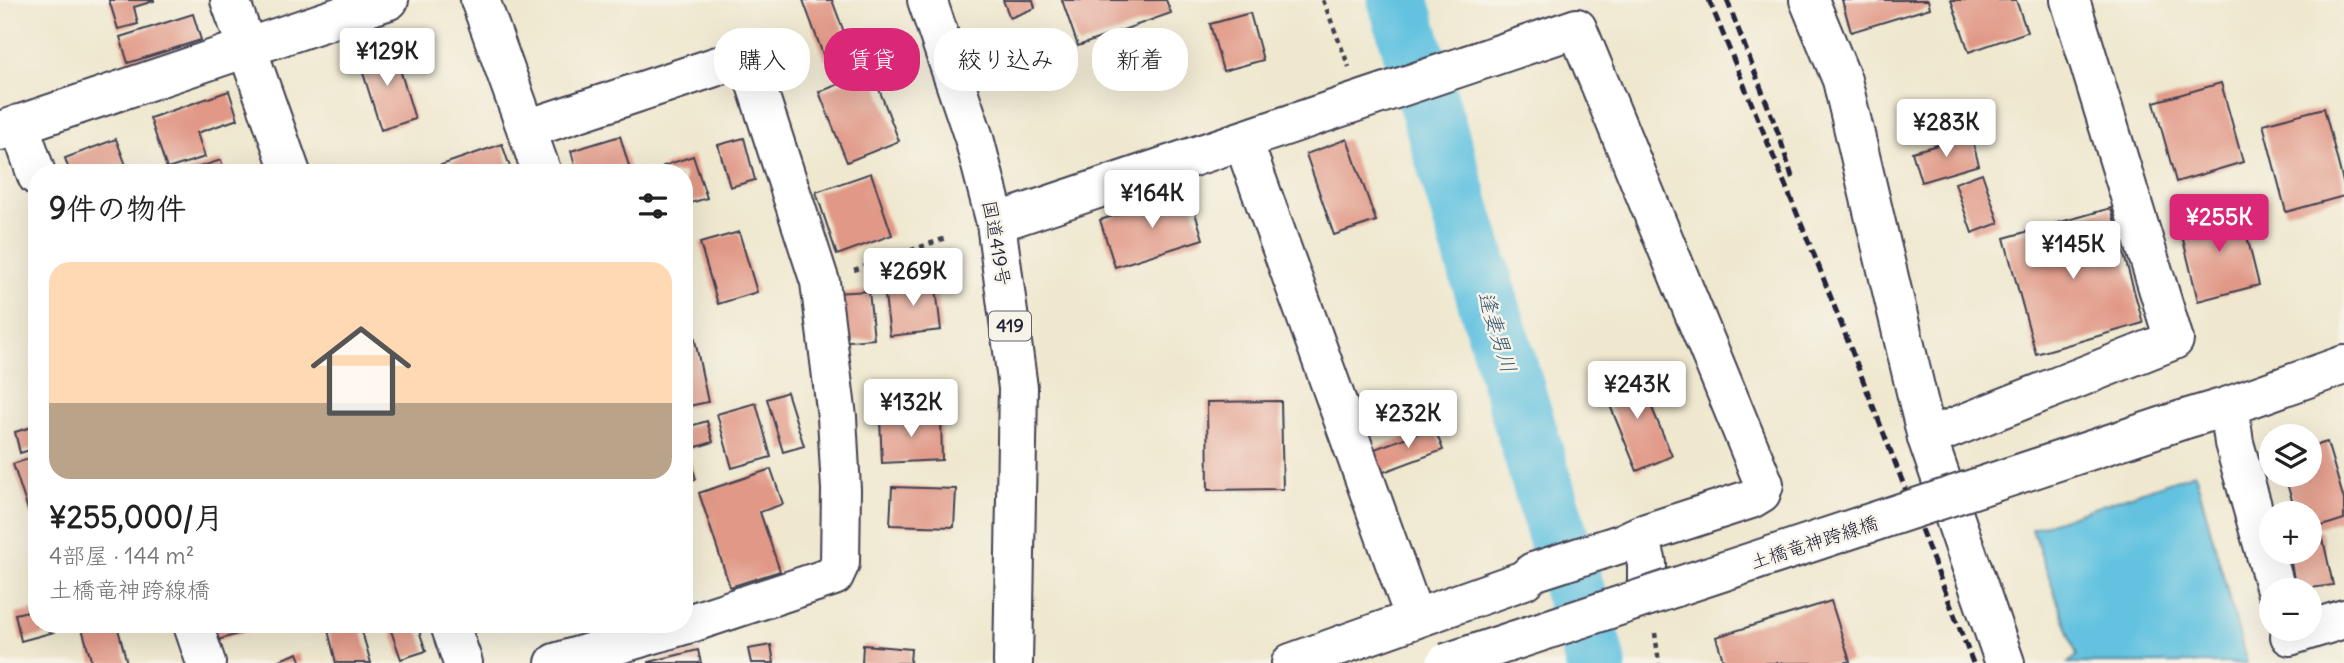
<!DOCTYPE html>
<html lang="ja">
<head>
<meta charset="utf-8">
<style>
	body { margin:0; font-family:Delius,"Klee One",sans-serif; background:#f2f2f2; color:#222; height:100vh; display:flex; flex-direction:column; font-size:26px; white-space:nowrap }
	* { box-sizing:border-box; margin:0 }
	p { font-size:23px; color:#767676 }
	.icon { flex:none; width:38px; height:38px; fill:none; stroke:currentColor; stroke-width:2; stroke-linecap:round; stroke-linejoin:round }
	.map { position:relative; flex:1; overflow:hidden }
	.panel { position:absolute; left:28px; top:164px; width:665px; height:469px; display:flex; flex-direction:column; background:#fff; border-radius:28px; box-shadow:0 7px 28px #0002 }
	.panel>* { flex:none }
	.hud { position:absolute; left:714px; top:28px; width:665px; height:63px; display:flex; gap:14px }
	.fabs { position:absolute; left:2259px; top:424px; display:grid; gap:14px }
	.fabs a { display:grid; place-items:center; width:63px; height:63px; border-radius:50%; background:#fff; box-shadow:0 7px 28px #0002; font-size:35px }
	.price { position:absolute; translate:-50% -60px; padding:0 16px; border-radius:7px; background:#fff; color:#222; font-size:23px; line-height:46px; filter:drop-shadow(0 2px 4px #0008) }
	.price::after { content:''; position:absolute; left:50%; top:42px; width:21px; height:16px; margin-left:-10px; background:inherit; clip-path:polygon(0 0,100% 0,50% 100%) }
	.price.current { background:#db2777; color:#fff }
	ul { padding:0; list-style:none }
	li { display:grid; align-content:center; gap:14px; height:371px; padding:0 21px }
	li span { display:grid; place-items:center; height:217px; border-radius:21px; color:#555 }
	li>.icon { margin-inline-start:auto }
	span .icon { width:126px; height:126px; fill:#fffc; stroke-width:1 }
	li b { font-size:30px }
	h2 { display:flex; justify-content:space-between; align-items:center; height:84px; padding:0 21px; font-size:30px }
	.chip { padding:0 24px; border-radius:28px; background:#fff; box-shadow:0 7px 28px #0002; font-size:24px; line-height:63px }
	.chip.current { background:#db2777; color:#fff }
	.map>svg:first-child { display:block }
	.water { fill:#62c2e0; stroke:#42728e; stroke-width:2 }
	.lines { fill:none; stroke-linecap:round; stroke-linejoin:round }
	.river { stroke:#62c2e0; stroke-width:61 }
	.building { fill:#e19886 }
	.street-casing { stroke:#414051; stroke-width:42 }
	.secondary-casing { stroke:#414051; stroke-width:42 }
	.highway-casing { stroke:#414051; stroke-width:42 }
	.path { stroke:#414051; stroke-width:4.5; stroke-dasharray:5 5; stroke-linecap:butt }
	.street { stroke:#fff; stroke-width:38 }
	.secondary { stroke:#fff; stroke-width:38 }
	.highway { stroke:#fff; stroke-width:38 }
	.rail { stroke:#22223b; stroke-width:5; stroke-dasharray:10 5; stroke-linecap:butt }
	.secondary-bridge-casing { stroke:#414051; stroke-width:42; stroke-linecap:butt }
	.secondary-bridge { stroke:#fff; stroke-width:38 }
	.labels { text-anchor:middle; stroke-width:5; stroke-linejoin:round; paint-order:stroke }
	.shield { fill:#f7f3e8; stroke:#62616f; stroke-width:2 }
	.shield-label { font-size:18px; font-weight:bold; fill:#22223b }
	.street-label { font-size:19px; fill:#22223b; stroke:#f7f3e8 }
	.water-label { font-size:21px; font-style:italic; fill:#385a75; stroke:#f7f3e8 }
</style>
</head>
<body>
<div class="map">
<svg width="2344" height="663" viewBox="0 0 2344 663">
	<rect width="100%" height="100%" fill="#f7f3e8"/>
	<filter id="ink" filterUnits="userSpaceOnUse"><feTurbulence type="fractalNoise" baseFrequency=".0143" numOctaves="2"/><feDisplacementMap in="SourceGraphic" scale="14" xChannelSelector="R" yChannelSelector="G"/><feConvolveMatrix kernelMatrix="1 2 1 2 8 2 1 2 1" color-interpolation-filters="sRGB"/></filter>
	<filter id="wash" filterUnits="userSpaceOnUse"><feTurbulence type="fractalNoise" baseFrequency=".00686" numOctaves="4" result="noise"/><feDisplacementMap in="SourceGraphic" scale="28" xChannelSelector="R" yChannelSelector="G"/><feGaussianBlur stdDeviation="1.57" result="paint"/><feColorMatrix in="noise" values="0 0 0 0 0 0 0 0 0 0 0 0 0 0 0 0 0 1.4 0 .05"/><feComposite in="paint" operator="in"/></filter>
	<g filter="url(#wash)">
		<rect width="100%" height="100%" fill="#efe8cf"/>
		<path class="water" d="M2195 473 2247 663H2068L2077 656 2032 529Z"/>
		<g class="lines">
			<path class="river" d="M1398 0 1596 663"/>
		</g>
		<g id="blocks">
			<path class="building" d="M109 0H154V1L134 7 138 24 118 29Z
				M803 0H832L851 51 825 60Z
				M1003 0H1033L1035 8 1010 18Z
				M1062 0H1166L1171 13 1078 46Z
				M1842 0H1928L1930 8 1851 32Z
				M1951 0H2016L2027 32 1969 52Z
				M1250 13 1263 60 1223 71 1210 24Z
				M193 14 201 40 128 63 120 37Z
				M393 46 415 119 381 130 358 57Z
				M872 71 899 141 847 162 819 92Z
				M2221 83 2243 162 2176 182 2154 102Z
				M229 91 238 119 197 133 205 157 167 169 150 118Z
				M2324 108 2344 186V196L2286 212 2263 124Z
				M620 136 631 173H577L571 151Z
				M1971 136 1979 165 1921 182 1912 152Z
				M744 138 755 180 730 187 718 145Z
				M116 139 129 173H70L65 158Z
				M1347 139 1376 221 1334 235 1306 154Z
				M502 144 511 170 501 173H418Z
				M693 156 707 198 684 205V173H666L663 166Z
				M221 160 225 173H181Z
				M871 173 892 235 837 255 816 192Z
				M1982 173 1999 223 1972 233 1955 183Z
				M1189 193 1203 239 1115 267 1100 220Z
				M2111 208 2143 323 2036 354 2004 238Z
				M2240 208 2259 285 2198 301 2179 223Z
				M739 232 757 292 718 304 700 243Z
				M935 280 941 330 890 336 884 287Z
				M869 291 874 339 838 342 834 293Z
				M692 326 708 402 684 407V327Z
				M1637 372 1672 456 1637 471 1602 386Z
				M787 392 804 446 783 452 767 399Z
				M1281 401 1283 489 1208 490 1207 402Z
				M756 403 771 457 732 468 717 414Z
				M941 416 942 460 882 463 880 419Z
				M707 421 713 442 687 450 696 479 684 483V428Z
				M35 426 37 448 20 453 15 432Z
				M1434 427 1443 450 1381 473 1372 450Z
				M2327 442 2344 500V519L2310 530V513H2296L2284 474H2310V447Z
				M37 456V514L30 516 13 464Z
				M771 469 783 504 760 512 780 571 730 587 699 493Z
				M892 487 956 489 954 527 890 525Z
				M2321 530 2333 585 2296 590 2289 551H2310V532Z
				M1831 601 1850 661 1843 663H1724L1716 637Z
				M37 609V625H52L54 632 21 641 15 614Z
				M81 625H117L127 663H92Z
				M213 625H267L218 640Z
				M347 625H360L371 663H336L328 630Z
				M389 625H417L426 651 401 659Z
				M771 645 774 663H751L748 649Z
				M863 645 911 649 910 663H862Z
				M698 650 701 663H649V662Z
				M298 653 302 663H272Z"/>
		</g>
	</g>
	<g filter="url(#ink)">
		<use href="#blocks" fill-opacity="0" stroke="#414051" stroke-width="2"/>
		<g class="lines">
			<g class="street-casing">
				<path id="street" d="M230 0 291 173
					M480 0 542 173
					M1809 0 1842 80 1927 438 2005 663
					M19 124 37 176
					M527 129 736 60 745 62 751 69 820 282 837 417 841 490 840 563 834 576 694 622 555 663
					M0 131 389 0
					M1243 141 1415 619
					M996 223 1577 28 1764 484 1761 493 1751 499 1640 535 1647 564V581
					M2229 406 2234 443 2276 590
					M1927 438 2174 340 2070 0
					M193 625 206 663
					M450 625 463 663
					M2290 636 2344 619
					M1291 663 1524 580 1533 572 1623 543 1640 535"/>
			</g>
			<g class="secondary-casing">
				<path id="secondary" d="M2182 420 2229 406 2344 365"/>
			</g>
			<g class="highway-casing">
				<path id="highway" d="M927 0 974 138 996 223 1018 388 1013 663"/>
			</g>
			<path class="path" d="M1323 0 1349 67
				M854 270 946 238
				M1655 633 1659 663"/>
			<use href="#street" class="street"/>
			<use href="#secondary" class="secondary"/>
			<use href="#highway" class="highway"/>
			<path class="rail" d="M1709 0 1819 267 1973 663
				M1727 0 1779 135 1793 180"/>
			<g class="secondary-bridge-casing">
				<path id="secondary-bridge" d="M1446 663 2182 420"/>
			</g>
			<use href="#secondary-bridge" class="secondary-bridge"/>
		</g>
	</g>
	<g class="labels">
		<rect class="shield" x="989" y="311.5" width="42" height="29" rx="5"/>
		<g class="shield-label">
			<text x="1010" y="332">419</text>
		</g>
		<g class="street-label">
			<text transform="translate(997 243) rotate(80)" y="7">国道419号</text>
			<text transform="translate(1814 542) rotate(-18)" y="7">土橋竜神跨線橋</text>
		</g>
		<g class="water-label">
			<text transform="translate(1497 332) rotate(73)" y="7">逢妻男川</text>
		</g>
	</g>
</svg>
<div class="fabs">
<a><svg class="icon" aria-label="layers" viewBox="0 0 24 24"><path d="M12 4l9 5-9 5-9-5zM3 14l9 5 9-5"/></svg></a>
<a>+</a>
<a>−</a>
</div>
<b class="price" style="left:387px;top:88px">¥129K</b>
<b class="price" style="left:1946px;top:159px">¥283K</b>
<b class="price" style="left:1152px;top:230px">¥164K</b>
<b class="price current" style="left:2219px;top:254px">¥255K</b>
<b class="price" style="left:2073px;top:281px">¥145K</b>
<b class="price" style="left:913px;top:308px">¥269K</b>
<b class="price" style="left:1637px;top:421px">¥243K</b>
<b class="price" style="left:911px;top:439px">¥132K</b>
<b class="price" style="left:1408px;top:450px">¥232K</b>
<div class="hud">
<a class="chip">購入</a>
<a class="chip current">賃貸</a>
<a class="chip">絞り込み</a>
<a class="chip">新着</a>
</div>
<section class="panel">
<h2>9件の物件<svg class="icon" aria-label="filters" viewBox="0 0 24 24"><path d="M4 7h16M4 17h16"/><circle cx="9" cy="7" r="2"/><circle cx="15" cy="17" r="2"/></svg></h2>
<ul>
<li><span style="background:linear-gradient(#ffd9b3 65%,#b9a48a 0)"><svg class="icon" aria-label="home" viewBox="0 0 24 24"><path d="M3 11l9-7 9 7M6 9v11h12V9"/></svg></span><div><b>¥255,000/月</b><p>4部屋 · 144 m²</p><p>土橋竜神跨線橋</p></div></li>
</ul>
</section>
</div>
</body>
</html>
